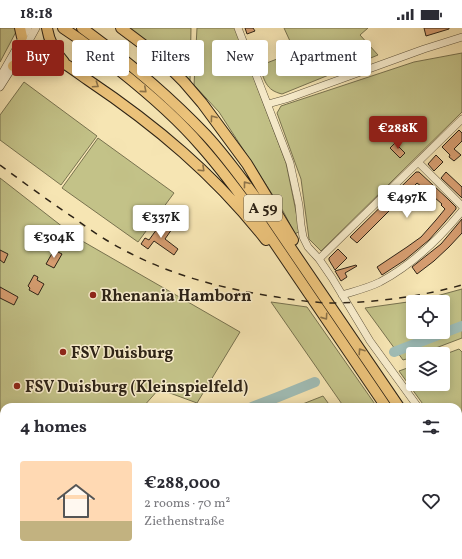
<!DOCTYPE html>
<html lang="en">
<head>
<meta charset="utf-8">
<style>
	body { margin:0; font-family:Vollkorn,serif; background:#f2f2f3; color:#2b2b33; height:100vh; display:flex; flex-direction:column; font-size:15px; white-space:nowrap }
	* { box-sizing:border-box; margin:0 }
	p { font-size:13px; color:#7c7c81 }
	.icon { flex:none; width:22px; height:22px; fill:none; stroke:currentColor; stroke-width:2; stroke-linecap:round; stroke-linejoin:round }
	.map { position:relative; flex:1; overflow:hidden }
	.drawer { position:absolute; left:0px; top:375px; width:462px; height:156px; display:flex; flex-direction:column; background:#fff; border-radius:12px 12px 0 0; box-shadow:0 2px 10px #0003 }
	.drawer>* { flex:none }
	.guide { position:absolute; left:12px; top:12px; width:438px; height:36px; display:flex; gap:8px }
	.tools { position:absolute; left:406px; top:267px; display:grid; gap:8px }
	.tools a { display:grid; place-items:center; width:44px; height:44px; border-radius:4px; background:#fff; box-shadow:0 2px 10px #0003; font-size:20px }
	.price { position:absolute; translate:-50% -34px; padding:0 9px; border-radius:4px; background:#fff; color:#222; font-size:13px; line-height:26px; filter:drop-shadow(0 1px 2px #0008) }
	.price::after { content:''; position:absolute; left:50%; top:24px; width:12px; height:9px; margin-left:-6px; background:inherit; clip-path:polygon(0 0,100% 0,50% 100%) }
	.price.current { background:#8f2418; color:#fff }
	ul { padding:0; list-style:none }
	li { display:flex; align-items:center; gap:12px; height:100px; padding:0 20px }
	li span { display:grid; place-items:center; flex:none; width:112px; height:80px; border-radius:4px; color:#555 }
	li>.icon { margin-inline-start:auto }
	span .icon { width:48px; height:48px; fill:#fffc; stroke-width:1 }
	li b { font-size:17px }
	h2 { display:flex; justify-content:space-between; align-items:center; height:48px; padding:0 20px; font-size:17px }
	.chip { padding:0 14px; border-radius:4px; background:#fff; box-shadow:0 2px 10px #0003; font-size:14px; line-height:36px }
	.chip.current { background:#8f2418; color:#fff }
	.status { display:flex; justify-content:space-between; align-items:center; height:28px; padding:0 20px; background:#fff; direction:ltr }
	.status svg { height:11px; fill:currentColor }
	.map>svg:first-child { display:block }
	.green { fill:#c3c288; stroke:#78724f; fill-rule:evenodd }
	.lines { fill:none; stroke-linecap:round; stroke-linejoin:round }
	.river { stroke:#a0bdb6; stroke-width:10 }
	.building { fill:#d69d70; stroke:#2d2316 }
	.minor-casing { stroke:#5f543d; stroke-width:8 }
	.highway-casing { stroke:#2d2316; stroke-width:12 }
	.minor { stroke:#f9eece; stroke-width:7 }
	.highway { stroke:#ebc27a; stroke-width:10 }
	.rail { stroke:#2d2316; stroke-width:1.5; stroke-dasharray:7 7; stroke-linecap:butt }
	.oneway { stroke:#8c7248 }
	.poi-dot { fill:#8f2418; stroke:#f9eece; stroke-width:1.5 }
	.labels { text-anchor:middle; stroke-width:3; stroke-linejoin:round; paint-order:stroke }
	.shield { fill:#f9eece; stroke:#6a604d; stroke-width:1 }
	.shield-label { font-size:15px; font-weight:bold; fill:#2d2316 }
	.poi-label { font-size:16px; font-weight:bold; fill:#2d2316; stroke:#f9eece; text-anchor:start }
</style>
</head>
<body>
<div class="status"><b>18:18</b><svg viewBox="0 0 49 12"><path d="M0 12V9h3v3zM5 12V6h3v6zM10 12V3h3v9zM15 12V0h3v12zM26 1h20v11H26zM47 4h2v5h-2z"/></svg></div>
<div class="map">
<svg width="462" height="531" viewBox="0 0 462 531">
	<rect width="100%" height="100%" fill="#f6e5b3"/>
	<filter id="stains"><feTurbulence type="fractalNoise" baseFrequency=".005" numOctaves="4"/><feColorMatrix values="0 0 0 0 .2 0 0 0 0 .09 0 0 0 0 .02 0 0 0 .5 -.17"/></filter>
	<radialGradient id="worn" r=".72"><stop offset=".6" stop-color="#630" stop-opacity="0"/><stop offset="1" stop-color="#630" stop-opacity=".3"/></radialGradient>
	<path class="green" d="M0 0H15L17 2 0 34Z
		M127 0H191L190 53 164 28Z
		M197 0H235L286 135 300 203 295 206 283 183 219 84 194 57Z
		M284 0H368L360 7 378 27 282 66C265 62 265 52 259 38L295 24Z
		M462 25V84L321 223 309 211 301 151 277 85 281 78 414 34Z
		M24 54 97 108 61 157 0 112V87Z
		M98 110 174 165 138 214 62 160Z
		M0 150 77 210 240 304 197 375 159 361 143 379H4V447L0 449Z
		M462 261V310L420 326H413V329L403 332 365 280 422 272ZM413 274H443V304H413Z
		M271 274 307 279 377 379H344Z
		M459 321 462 324V430L458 424V379H425L399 343 413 338V356H443V327Z
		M323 368 331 379H295Z
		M4 493V527H8L6 531H0V495Z
		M458 496 462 502V531H456L453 527H458Z
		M229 527H275L273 531H227Z"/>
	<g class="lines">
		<path class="river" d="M394 324 462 298
			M252 379 278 369 315 354
			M0 478 4 476"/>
	</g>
	<path class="building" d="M245 0H253L255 3 247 6Z
		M424 0H449V1L426 8Z
		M260 17 266 32 258 35 252 20Z
		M459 102 462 105V113L454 121 461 127 454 133 449 129 450 127 442 119Z
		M395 115 405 125 400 130 390 120Z
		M436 127 443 134 434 143 428 136Z
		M416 144H419L448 171 456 179V181L445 194 429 212 405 232 382 247 377 239 407 219 421 209 436 192 445 181 441 177 442 176 434 169 432 170 429 167 430 165 417 155 403 169 404 170 400 174 399 173 357 215 350 209Z
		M446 144 462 159V170L441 150Z
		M462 191V205L449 219 434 233 417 246 412 239 441 216Z
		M162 194 172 201 165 211 178 221 174 227 154 213 148 221 141 216 145 210 149 212Z
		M338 221 347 230 335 242 329 232V230Z
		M0 222 8 226 4 235 0 232Z
		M54 222 62 226 54 240 46 236Z
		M356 237 357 238 345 245 347 249 341 253 335 243Z
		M34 247 38 249 37 252 44 256 38 267 29 262 30 260 28 258Z
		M0 259 18 269 14 277 0 270Z"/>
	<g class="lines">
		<g class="minor-casing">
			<path id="minor" d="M238 0 290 135 299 177 301 197 303 209 308 219 319 231 332 250 370 313 418 379
				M0 49 28 0
				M0 59 26 18 36 0
				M268 76 286 71 424 21 462 9
				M418 134 462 178
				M319 231 462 91
				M342 267C355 263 368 260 380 254 412 237 439 211 462 183
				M458 429 462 434
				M392 527 395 531
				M314 531 316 527"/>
		</g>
		<g class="highway-casing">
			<path id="highway" d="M20 0 22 9
				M47 0C49 13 55 24 64 34
				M63 0C83 13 101 27 119 42 148 65 177 90 201 118 224 144 243 170 263 198L386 379
				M82 0C126 32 168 67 206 107 230 133 250 162 271 191L399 379
				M121 0 149 21 162 32 184 54 202 75 247 136 293 212
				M13 38C21 32 29 25 40 26 56 27 75 43 88 52 155 97 215 147 266 212
				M458 466 462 472
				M458 484 462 490"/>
		</g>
		<use href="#minor" class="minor"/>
		<use href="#highway" class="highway"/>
		<path class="rail" d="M0 137C24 155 49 173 74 190 89 201 105 212 122 221 170 247 223 261 277 269 294 272 311 274 328 275 373 275 419 269 462 257"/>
	</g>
	<defs><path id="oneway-chevron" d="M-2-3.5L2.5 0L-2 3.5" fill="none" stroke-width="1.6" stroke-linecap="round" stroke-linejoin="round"/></defs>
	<g class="oneway">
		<use href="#oneway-chevron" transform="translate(96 57) rotate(34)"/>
		<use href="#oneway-chevron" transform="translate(144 62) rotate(41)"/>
		<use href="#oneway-chevron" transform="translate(213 90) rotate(-126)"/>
		<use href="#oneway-chevron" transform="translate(202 141) rotate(44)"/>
		<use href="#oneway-chevron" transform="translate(246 156) rotate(-128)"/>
		<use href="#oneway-chevron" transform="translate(325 289) rotate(55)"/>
		<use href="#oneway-chevron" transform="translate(361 323) rotate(-124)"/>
	</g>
	<g class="poi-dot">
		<circle cx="93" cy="267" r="4"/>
		<circle cx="63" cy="324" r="4"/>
		<circle cx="17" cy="358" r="4"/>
	</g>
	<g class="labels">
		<rect class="shield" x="244" y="167" width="38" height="26" rx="3"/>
		<g class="shield-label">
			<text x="263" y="185">A 59</text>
		</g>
		<g class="poi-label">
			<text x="101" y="273">Rhenania Hamborn</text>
			<text x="71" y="330">FSV Duisburg</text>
			<text x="25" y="364">FSV Duisburg (Kleinspielfeld)</text>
		</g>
	</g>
	<rect width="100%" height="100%" filter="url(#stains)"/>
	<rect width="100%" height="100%" fill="url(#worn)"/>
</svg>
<div class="tools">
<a><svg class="icon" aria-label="locate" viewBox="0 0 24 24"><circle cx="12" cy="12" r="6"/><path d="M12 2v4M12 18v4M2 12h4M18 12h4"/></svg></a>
<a><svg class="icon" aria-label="layers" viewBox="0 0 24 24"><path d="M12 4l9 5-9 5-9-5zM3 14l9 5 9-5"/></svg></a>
</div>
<b class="price current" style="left:398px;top:122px">€288K</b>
<b class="price" style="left:407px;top:191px">€497K</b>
<b class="price" style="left:161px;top:211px">€337K</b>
<b class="price" style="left:54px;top:231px">€304K</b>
<div class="guide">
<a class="chip current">Buy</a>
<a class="chip">Rent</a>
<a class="chip">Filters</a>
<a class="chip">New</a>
<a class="chip">Apartment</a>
</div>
<section class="drawer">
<h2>4 homes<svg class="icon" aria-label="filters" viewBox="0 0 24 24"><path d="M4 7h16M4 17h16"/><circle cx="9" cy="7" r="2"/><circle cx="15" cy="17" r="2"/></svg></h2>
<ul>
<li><span style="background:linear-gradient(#ffd9b3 75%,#c2b280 0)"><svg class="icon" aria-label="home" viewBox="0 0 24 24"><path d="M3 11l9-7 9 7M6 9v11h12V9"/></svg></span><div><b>€288,000</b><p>2 rooms · 70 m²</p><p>Ziethenstraße</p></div><svg class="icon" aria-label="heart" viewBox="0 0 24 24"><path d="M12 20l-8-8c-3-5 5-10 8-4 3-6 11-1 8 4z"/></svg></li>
</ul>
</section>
</div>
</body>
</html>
